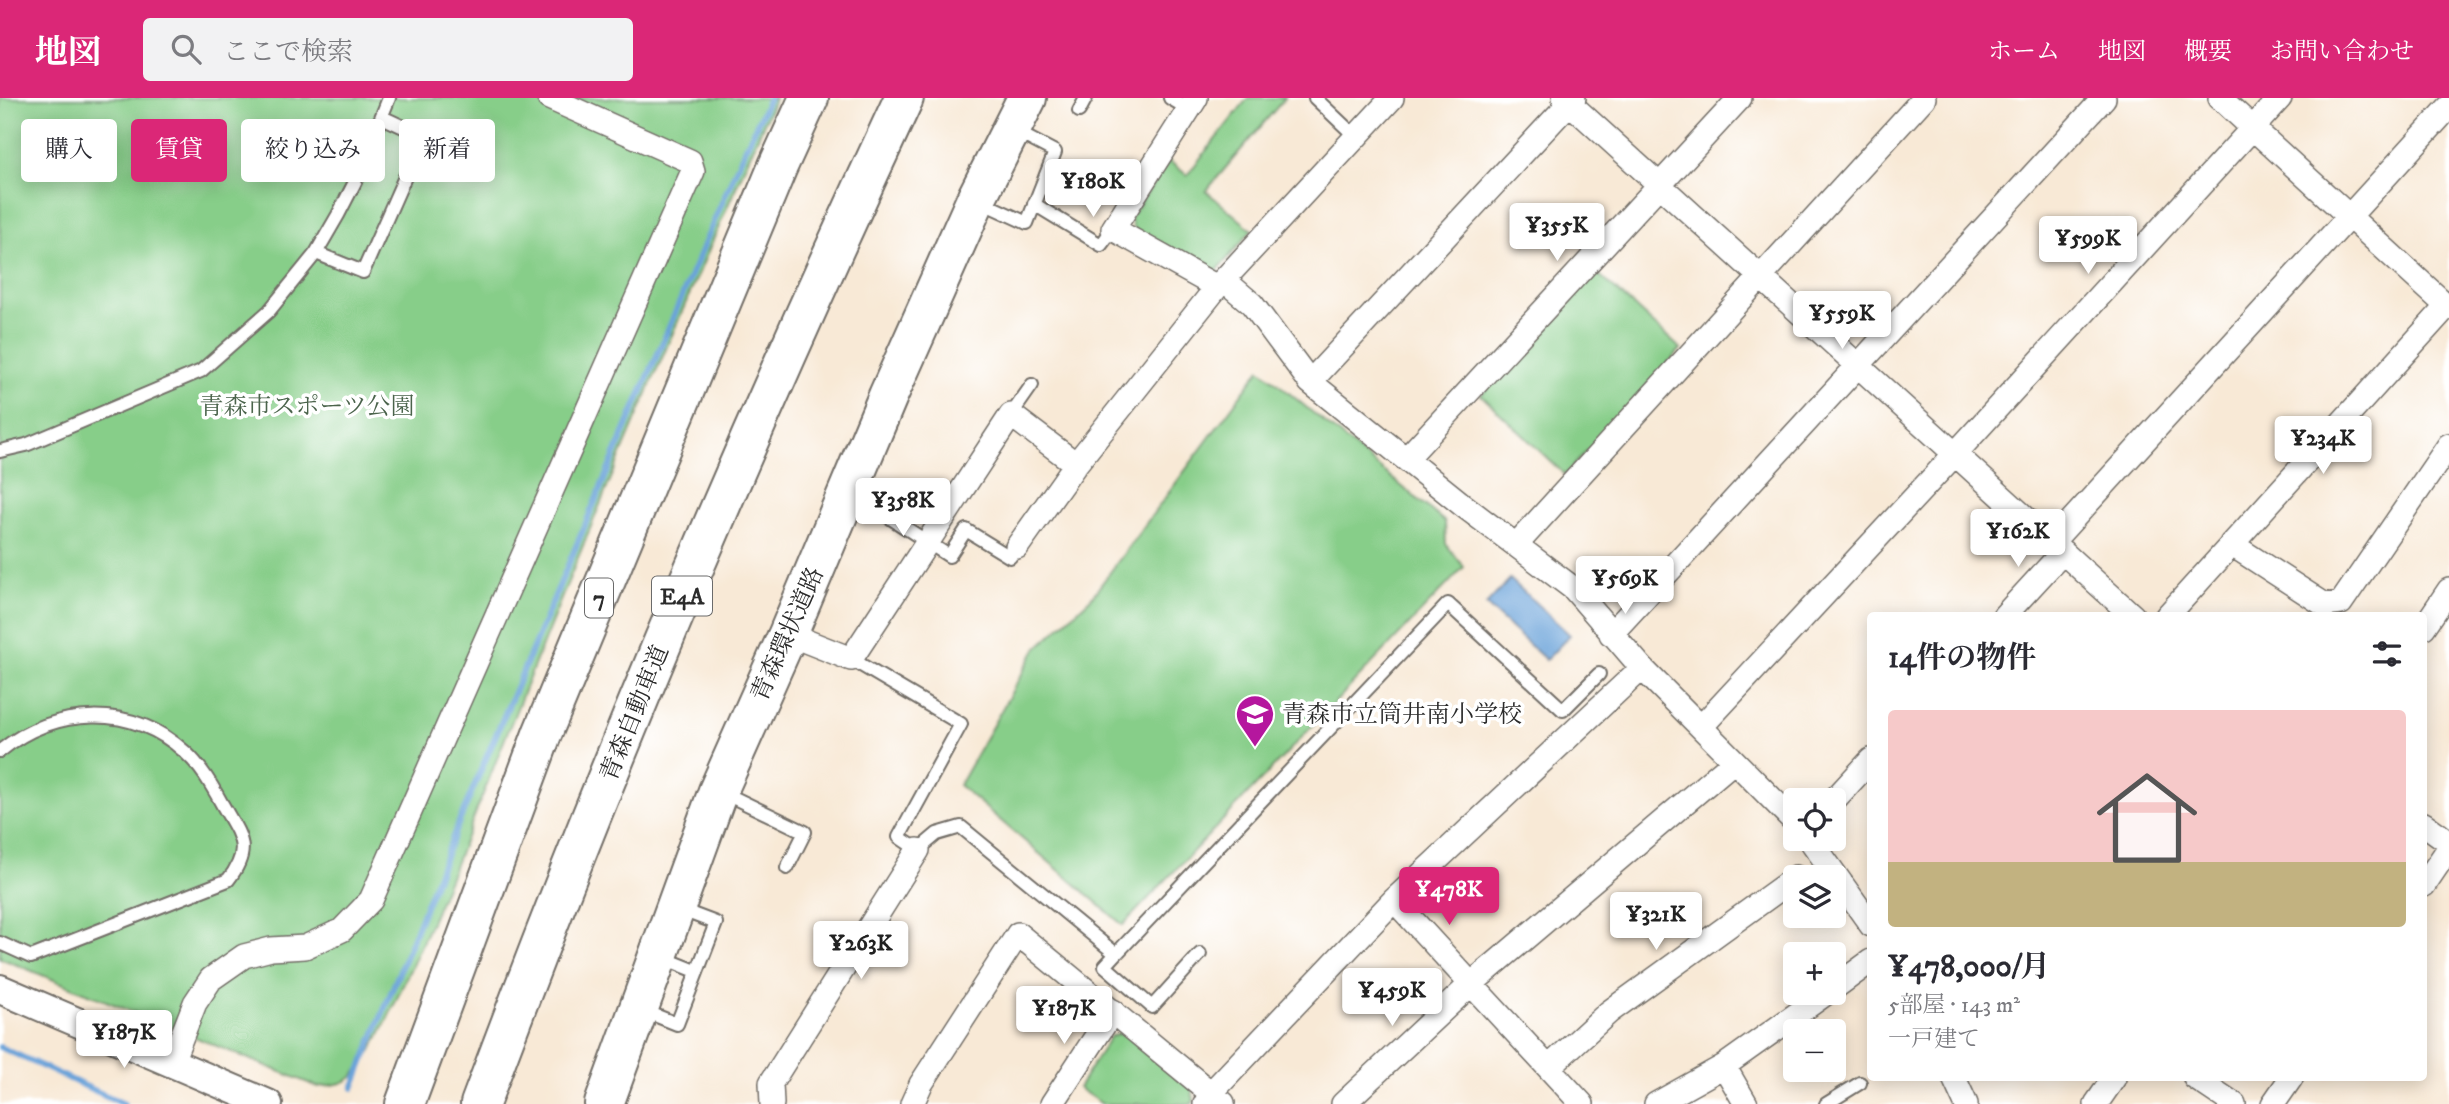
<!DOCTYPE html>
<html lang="ja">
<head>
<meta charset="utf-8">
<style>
	body { margin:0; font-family:"IM FELL DW Pica","Noto Serif JP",serif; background:#f2f2f3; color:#2b2b33; height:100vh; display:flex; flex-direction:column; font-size:26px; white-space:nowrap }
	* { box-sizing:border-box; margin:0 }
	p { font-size:23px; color:#7c7c81 }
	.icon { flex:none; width:38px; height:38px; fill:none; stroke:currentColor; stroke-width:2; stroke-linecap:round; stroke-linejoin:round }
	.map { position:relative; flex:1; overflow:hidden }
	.details { position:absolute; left:1867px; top:514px; width:560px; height:469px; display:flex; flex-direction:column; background:#fff; border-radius:7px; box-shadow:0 4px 18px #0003 }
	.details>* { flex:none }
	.guide { position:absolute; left:21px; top:21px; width:665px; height:63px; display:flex; gap:14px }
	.fabs { position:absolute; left:1783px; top:690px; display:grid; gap:14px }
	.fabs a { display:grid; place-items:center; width:63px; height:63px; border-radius:7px; background:#fff; box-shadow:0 4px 18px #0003; font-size:35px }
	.price { position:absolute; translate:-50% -60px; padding:0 16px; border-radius:7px; background:#fff; color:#222; font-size:23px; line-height:46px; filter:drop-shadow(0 2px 4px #0008) }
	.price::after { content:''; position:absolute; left:50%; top:42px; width:21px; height:16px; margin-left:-10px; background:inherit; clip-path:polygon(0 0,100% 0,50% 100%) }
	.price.current { background:#db2777; color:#fff }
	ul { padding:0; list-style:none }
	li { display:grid; align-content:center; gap:14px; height:371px; padding:0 21px }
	li span { display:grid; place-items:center; height:217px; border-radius:7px; color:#555 }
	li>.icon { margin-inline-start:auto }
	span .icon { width:126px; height:126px; fill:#fffc; stroke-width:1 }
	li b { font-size:30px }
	h2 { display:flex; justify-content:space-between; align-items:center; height:84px; padding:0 21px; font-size:30px }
	.pill { padding:0 24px; border-radius:7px; background:#fff; box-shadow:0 4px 18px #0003; font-size:24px; line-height:63px }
	.pill.current { background:#db2777; color:#fff }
	header { display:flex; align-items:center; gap:42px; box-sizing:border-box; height:98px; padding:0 35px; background:#db2777; color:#fff }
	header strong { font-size:33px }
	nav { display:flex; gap:38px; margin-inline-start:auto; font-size:24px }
	.search { width:490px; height:63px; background:#f2f2f3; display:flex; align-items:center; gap:18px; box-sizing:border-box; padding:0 24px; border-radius:7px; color:#7c7c81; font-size:26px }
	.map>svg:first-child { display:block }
	.green { fill:#87ce89; stroke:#597c5a; stroke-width:2 }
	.water { fill:#6aa3d9; stroke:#4a6782; stroke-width:2 }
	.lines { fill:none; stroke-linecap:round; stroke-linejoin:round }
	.stream { stroke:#6aa3d9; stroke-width:6 }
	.service-casing { stroke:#736e67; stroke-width:16 }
	.minor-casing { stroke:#736e67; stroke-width:26 }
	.tertiary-casing { stroke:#736e67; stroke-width:32 }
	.trunk-casing { stroke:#736e67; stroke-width:42 }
	.motorway-casing { stroke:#736e67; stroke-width:42 }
	.service { stroke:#fff; stroke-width:12 }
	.minor { stroke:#fff; stroke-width:23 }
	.tertiary { stroke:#fff; stroke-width:28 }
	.trunk { stroke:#fff; stroke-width:38 }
	.motorway { stroke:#fff; stroke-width:38 }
	.labels { text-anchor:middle; stroke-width:7; stroke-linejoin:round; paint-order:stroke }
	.shield { fill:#fff; stroke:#6b6b6b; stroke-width:2 }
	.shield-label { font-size:23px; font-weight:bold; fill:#2b2b2b }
	.park-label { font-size:24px; fill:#4b644c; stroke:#fff }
	.street-label { font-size:24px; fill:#2b2b2b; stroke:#fff }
	.poi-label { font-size:24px; fill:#2b2b2b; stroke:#fff; text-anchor:start }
</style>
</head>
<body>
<header>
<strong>地図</strong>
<div class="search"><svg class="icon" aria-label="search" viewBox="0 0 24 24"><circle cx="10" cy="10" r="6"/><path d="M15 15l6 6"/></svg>ここで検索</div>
<nav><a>ホーム</a><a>地図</a><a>概要</a><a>お問い合わせ</a></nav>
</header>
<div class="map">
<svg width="2449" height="1006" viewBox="0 0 2449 1006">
	<rect width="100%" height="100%" fill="#fff"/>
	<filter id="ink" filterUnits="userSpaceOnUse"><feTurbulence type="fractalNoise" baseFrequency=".0143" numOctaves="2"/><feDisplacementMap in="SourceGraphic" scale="14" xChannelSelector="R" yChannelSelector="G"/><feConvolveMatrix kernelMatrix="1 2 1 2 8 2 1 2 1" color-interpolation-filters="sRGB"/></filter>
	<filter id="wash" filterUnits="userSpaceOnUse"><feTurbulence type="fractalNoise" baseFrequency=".00686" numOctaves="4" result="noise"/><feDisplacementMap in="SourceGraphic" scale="28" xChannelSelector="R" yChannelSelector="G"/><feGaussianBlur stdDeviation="1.57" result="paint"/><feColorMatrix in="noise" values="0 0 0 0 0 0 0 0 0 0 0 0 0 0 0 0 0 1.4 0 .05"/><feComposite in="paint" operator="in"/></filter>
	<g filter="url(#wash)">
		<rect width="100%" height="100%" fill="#f8e9d6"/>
		<path class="green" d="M0 0H775C686 203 598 406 516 613 481 700 448 789 409 874 393 909 378 947 354 977 346 987 330 987 318 989L0 860Z
			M1248 0H1285L1206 93 1252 132 1216 174 1134 132 1130 120 1169 63 1187 77Z
			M1594 172 1681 251 1565 377 1481 297Z
			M1260 271 1445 424 1446 446 1464 469 1123 827 959 687 1036 551 1091 500Z
			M1121 934 1191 987 1194 1002 1192 1006H1102L1078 990 1110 939Z"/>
		<path class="water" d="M1510 481 1570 537 1546 562 1486 507Z"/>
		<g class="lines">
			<path class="stream" d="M0 949 124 1006
				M353 990 456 731 740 62 769 0"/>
		</g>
	</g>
	<g filter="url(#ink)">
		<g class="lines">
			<g class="service-casing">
				<path id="service" d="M1170 0 1189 11
					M1315 0 1356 39
					M1079 13 1086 0
					M979 103 1027 125 1055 54 1015 33
					M1034 106 1101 147 1113 131
					M316 155 363 174 423 38 382 19
					M1011 317 1032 287
					M0 353 26 347 201 273 269 213 316 155 338 117 355 84 389 0
					M852 395 949 458 966 432 1010 459 1017 449
					M851 561 961 626 899 739 918 752 937 736 961 729 1116 856 1448 506 1563 612 1599 576
					M0 653C55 609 131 605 185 654 201 668 212 688 222 706 240 738 253 750 228 782L31 859 0 845
					M722 694 805 734 787 770
					M1116 856 1105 868 1152 909 1200 856
					M661 859 696 873
					M642 912 677 926 716 825 679 811
					M1826 1006 1860 985"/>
			</g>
			<g class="minor-casing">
				<path id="minor" d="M1196 0 1113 131 1217 189
					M1564 0 2133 518
					M2220 0 2449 210
					M1224 182 1252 206 1310 284 1464 408 1574 491 1642 570 1796 725
					M1310 284 1574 0
					M1407 360 1740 0
					M2052 444 2449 9
					M2231 446 2325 507 2341 505 2449 347
					M1516 447 1924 0
					M1017 449 1076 366 1217 189 1392 0
					M2004 518 2063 454
					M2167 518 2449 206
					M2424 529 2449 492
					M788 536 851 561 1011 317 1076 366
					M1611 536 2104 0
					M1701 629 1955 356 2280 0
					M1834 702 1871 662
					M2424 726 2449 744
					M1809 740 1871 827
					M2424 787 2449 750
					M1834 890 1871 863
					M171 966 195 905 211 881 244 858 271 851 305 849 342 832 371 802 693 73 690 63 549 0
					M1724 968 1746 1006
					M1549 969 1609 914 1796 779
					M1954 980 1966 1006
					M2195 980 2234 1006
					M772 1006 771 985 918 752
					M912 1006 921 986 1018 836 1223 1005
					M1052 1006 1113 913
					M1205 1006 1212 994 1394 802 1642 570
					M1343 1006 1471 886 1394 802
					M1582 1006 1471 886 1734 663
					M1656 1006 1724 968 1828 894
					M2096 1006 2114 980
					M2273 1006 2291 980"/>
			</g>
			<g class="tertiary-casing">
				<path id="tertiary" d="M0 891 268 1006"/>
			</g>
			<g class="trunk-casing">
				<path id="trunk" d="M405 1006 542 636 778 68 809 0
					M604 1006 718 693 788 536 888 298 976 101 1027 0"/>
			</g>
			<g class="motorway-casing">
				<path id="motorway" d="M480 1006C607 665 750 330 904 0"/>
			</g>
			<use href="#service" class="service"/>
			<use href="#minor" class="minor"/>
			<use href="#tertiary" class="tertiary"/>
			<use href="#trunk" class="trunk"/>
			<use href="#motorway" class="motorway"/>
		</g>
	</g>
	<defs>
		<g id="school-pin" transform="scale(2.0125)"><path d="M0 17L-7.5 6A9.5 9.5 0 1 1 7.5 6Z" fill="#b5179e" stroke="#fff"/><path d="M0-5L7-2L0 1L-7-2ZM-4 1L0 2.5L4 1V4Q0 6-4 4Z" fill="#fff"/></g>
	</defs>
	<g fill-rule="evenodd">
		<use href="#school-pin" x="1255" y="616"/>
	</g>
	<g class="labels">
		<g class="shield">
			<rect x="652" y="478.5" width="60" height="39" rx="5"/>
			<rect x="585" y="480.5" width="28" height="39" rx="5"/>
		</g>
		<g class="shield-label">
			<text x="682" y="506">E4A</text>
			<text x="599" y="508">7</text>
		</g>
		<g class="park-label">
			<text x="307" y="316">青森市スポーツ公園</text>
		</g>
		<g class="street-label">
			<text transform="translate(787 536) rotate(-66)" y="8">青森環状道路</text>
			<text transform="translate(634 615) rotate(-68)" y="8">青森自動車道</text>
		</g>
		<g class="poi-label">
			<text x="1282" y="624">青森市立筒井南小学校</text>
		</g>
	</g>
</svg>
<div class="fabs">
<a><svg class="icon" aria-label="locate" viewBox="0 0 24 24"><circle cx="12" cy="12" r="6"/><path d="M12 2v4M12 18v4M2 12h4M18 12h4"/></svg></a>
<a><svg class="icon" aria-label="layers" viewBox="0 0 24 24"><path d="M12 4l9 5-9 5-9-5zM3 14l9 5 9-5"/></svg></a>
<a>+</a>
<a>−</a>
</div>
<b class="price" style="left:1093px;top:121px">¥180K</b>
<b class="price" style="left:1557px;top:165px">¥355K</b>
<b class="price" style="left:2088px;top:178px">¥599K</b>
<b class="price" style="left:1842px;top:253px">¥559K</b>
<b class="price" style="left:2323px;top:378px">¥234K</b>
<b class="price" style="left:903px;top:440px">¥358K</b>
<b class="price" style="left:2018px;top:471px">¥162K</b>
<b class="price" style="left:1625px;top:518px">¥569K</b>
<b class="price current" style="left:1449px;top:829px">¥478K</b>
<b class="price" style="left:1656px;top:854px">¥321K</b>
<b class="price" style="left:861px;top:883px">¥263K</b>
<b class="price" style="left:1392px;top:930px">¥459K</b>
<b class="price" style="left:1064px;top:948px">¥187K</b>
<b class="price" style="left:124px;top:972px">¥187K</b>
<div class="guide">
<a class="pill">購入</a>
<a class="pill current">賃貸</a>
<a class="pill">絞り込み</a>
<a class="pill">新着</a>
</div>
<section class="details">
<h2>14件の物件<svg class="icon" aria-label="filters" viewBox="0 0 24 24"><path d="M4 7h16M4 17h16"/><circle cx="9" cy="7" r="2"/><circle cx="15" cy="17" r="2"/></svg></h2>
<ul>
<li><span style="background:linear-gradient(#f6c9c9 70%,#c2b280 0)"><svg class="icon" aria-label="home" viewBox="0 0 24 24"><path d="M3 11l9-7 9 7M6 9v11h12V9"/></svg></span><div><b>¥478,000/月</b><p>5部屋 · 143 m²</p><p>一戸建て</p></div></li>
</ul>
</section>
</div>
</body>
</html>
